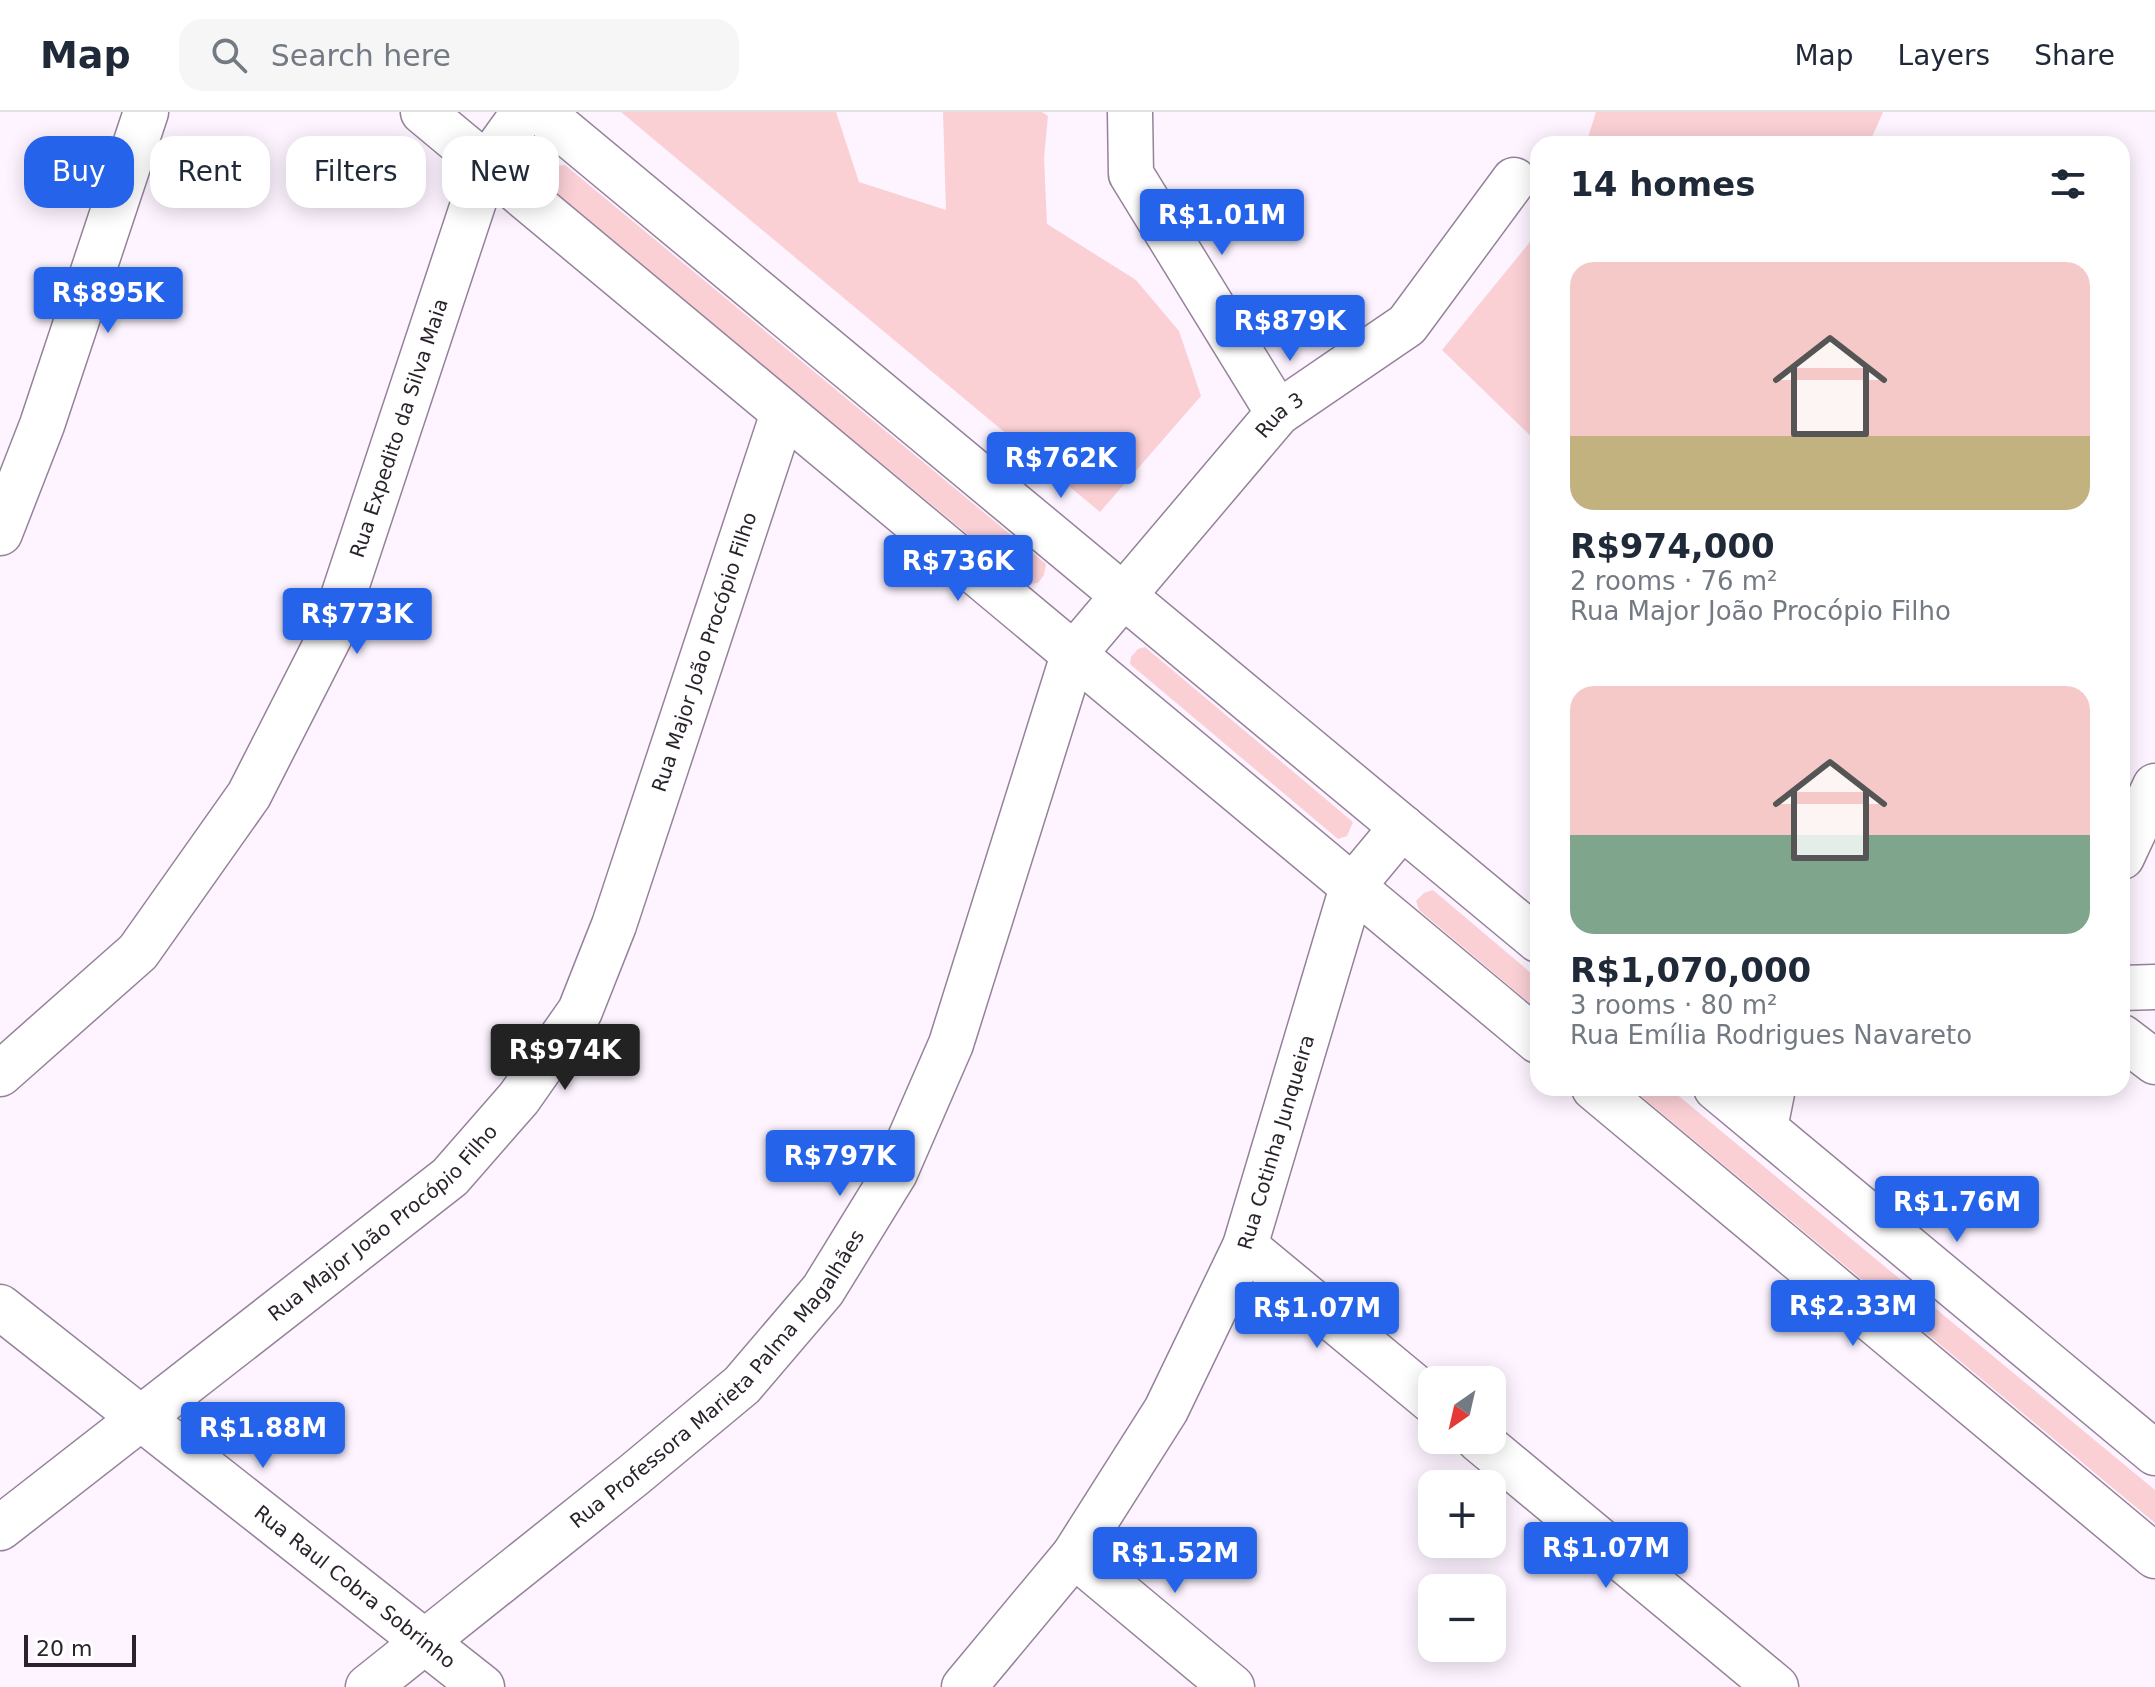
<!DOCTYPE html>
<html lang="en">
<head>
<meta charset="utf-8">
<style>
	body { margin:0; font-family:"DejaVu Sans",sans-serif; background:#f6f6f7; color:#1f2937; height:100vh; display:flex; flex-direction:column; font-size:30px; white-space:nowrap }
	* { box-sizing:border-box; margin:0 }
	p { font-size:26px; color:#747a83 }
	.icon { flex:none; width:44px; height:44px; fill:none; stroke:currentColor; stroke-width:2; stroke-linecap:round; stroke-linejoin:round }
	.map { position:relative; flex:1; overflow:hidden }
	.panel { position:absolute; left:1530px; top:24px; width:600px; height:960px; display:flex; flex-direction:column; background:#fff; border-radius:24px; box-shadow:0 4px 20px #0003 }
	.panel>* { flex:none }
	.banner { position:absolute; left:24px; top:24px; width:760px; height:72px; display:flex; gap:16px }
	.needle { width:52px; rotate:214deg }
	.buttons { position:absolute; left:1418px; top:1254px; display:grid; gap:16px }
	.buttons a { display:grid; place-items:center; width:88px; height:88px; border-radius:16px; background:#fff; box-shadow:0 4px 20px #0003; font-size:40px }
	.scale { position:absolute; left:24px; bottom:20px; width:112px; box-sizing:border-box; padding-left:8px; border:4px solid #2b232c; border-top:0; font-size:22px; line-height:28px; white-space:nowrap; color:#2b232c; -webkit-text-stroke:6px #fff; paint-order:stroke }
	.price { position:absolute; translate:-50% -68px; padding:0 18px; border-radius:8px; background:#2563eb; color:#fff; font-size:26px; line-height:52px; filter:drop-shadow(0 2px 4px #0008) }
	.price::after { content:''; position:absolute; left:50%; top:48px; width:24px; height:18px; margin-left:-12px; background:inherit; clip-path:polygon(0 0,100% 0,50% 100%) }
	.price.active { background:#222; color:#fff }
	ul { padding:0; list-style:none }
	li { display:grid; align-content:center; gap:16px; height:424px; padding:0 40px }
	li span { display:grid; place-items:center; height:248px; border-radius:24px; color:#555 }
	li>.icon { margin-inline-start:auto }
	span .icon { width:144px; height:144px; fill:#fffc; stroke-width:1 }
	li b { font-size:34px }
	h2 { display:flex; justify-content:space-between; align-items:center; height:96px; padding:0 40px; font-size:34px }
	.pill { padding:0 28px; border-radius:24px; background:#fff; box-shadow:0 4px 20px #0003; font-size:28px; line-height:72px }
	.pill.active { background:#2563eb; color:#fff }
	header { display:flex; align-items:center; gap:48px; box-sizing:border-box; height:112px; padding:0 40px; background:#fff; border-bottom:2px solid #e0e1e3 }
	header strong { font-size:38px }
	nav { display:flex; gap:44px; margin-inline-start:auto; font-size:28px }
	.search { width:560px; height:72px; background:#f6f6f7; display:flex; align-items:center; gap:20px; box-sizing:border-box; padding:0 28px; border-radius:24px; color:#747a83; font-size:30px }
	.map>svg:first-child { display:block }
	.green { fill:#fad0d5 }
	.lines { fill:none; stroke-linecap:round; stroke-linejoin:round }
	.minor-casing { stroke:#95829a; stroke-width:47 }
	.minor { stroke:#fff; stroke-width:44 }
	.labels { text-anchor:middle; stroke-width:6; stroke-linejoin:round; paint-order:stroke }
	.street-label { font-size:20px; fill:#2b232c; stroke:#fff }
</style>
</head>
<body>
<header>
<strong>Map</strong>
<div class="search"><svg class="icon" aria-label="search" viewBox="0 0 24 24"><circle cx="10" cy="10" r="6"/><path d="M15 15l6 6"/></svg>Search here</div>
<nav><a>Map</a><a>Layers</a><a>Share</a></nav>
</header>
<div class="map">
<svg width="2155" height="1575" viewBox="0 0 2155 1575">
	<rect width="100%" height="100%" fill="#fdf4ff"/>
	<path class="green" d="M621 0H836L859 70 946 98 943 0H1042L1048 4 1044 46 1047 112 1136 168 1179 219 1201 284 1100 400Z
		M1596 0H1883L1869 32H1586Z
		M565 53 1046 452 1044 463 1038 471 1028 472 550 78 546 65 553 54Z
		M1538 120V331L1442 238Z
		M1145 535 1353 710 1347 724 1338 727 1130 552 1131 545 1138 537Z
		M1433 778 1538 867V898L1419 798 1416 789 1424 781Z
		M1669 976 2155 1378V1411L1642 985 1639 977Z"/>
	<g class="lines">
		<g class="minor-casing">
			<g id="minor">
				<path d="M423 0 1538 929"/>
				<path d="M541 0 1538 828"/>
				<path d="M1130 0 1131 62 1278 301"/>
				<path d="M0 421 42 313 146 0"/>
				<path d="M2122 745 2155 674"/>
				<path d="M2122 876 2155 875"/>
				<path d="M2122 925 2155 950"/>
				<path id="s1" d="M0 962 138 840 249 683 330 524 486 53 524 0"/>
				<path d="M1594 976 2155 1444"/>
				<path d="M1716 976 2155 1341"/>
				<path d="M1765 1016 1773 976"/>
				<path d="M1245 1134 1432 1289"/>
				<path id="s2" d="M0 1195 482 1575"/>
				<path d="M1479 1328 1776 1575"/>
				<path id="s3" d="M0 1416 450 1065 519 986 580 899 614 813 783 301"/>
				<path d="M1074 1443 1232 1575"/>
				<path id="s4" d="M368 1575 635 1362 742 1273 823 1178 895 1061 951 932 1073 543 1278 301 1407 213 1514 68"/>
				<path id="s5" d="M964 1575 1074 1443 1166 1298 1245 1134 1352 775 1402 715"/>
			</g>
		</g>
		<use href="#minor" class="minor"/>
	</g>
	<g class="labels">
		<g class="street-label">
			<text dy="7" stroke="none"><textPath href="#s4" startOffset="1608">Rua 3</textPath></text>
			<text dy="7" stroke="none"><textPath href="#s1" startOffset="774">Rua Expedito da Silva Maia</textPath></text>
			<text dy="7" stroke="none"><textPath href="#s3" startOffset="1162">Rua Major João Procópio Filho</textPath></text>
			<text dy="7" stroke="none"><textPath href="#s5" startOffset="634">Rua Cotinha Junqueira</textPath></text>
			<text dy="7" stroke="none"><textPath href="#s3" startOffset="490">Rua Major João Procópio Filho</textPath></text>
			<text dy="7" stroke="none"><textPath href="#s4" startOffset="468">Rua Professora Marieta Palma Magalhães</textPath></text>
			<text dy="7" stroke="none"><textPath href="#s2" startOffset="452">Rua Raul Cobra Sobrinho</textPath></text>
		</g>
	</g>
</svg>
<div class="buttons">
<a><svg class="needle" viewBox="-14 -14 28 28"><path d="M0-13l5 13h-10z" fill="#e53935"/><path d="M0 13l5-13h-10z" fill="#747a83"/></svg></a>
<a>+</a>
<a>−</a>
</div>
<div class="scale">20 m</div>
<b class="price" style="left:1222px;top:145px">R$1.01M</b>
<b class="price" style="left:108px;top:223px">R$895K</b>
<b class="price" style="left:1290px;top:251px">R$879K</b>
<b class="price" style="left:1061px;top:388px">R$762K</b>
<b class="price" style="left:958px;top:491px">R$736K</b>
<b class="price" style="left:357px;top:544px">R$773K</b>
<b class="price active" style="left:565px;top:980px">R$974K</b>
<b class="price" style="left:840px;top:1086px">R$797K</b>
<b class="price" style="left:1957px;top:1132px">R$1.76M</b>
<b class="price" style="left:1853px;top:1236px">R$2.33M</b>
<b class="price" style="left:1317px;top:1238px">R$1.07M</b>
<b class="price" style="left:263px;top:1358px">R$1.88M</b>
<b class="price" style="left:1606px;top:1478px">R$1.07M</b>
<b class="price" style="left:1175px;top:1483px">R$1.52M</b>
<div class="banner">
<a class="pill active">Buy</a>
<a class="pill">Rent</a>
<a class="pill">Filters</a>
<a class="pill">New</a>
</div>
<section class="panel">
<h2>14 homes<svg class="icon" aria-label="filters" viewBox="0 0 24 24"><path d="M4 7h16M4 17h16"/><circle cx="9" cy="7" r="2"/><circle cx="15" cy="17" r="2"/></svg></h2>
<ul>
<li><span style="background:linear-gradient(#f6c9c9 70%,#c2b280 0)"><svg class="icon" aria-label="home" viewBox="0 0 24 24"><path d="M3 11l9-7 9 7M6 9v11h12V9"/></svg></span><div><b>R$974,000</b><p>2 rooms · 76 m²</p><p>Rua Major João Procópio Filho</p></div></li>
<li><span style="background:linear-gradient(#f6c9c9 60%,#7fa58c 0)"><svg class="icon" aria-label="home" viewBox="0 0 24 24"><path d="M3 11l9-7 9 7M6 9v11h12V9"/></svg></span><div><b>R$1,070,000</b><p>3 rooms · 80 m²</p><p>Rua Emília Rodrigues Navareto</p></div></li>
</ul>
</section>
</div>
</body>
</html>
